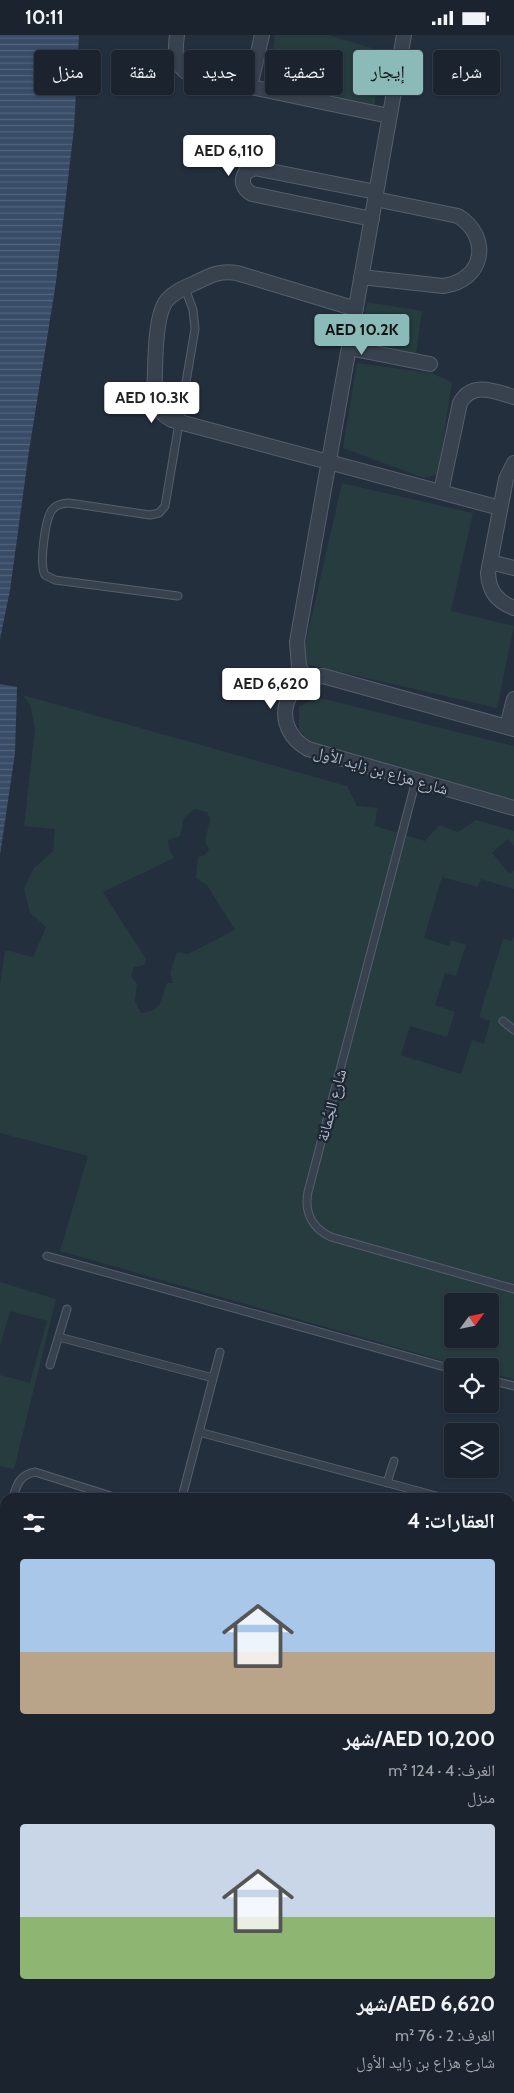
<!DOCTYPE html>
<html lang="ar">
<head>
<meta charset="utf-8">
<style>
	body { margin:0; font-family:Cabin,"Noto Naskh Arabic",sans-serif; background:#282f3a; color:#f1f3f6; direction:rtl; height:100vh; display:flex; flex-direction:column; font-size:19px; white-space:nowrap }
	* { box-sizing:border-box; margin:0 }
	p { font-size:16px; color:#a0a4aa }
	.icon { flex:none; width:28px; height:28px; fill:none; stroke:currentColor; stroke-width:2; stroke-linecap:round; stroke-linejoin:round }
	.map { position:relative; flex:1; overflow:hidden; direction:ltr }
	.side { position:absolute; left:0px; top:1458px; width:515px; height:601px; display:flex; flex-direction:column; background:#1b232e; border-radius:15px 15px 0 0; box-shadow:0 1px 4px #0004,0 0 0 1px #39404a; direction:rtl }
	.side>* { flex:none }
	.guide { position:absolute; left:15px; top:15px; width:485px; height:45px; direction:rtl; display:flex; gap:10px }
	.needle { width:32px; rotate:57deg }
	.controls { position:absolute; left:444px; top:1258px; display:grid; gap:10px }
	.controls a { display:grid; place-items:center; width:55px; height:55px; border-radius:5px; background:#1b232e; box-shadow:0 1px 4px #0004,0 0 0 1px #39404a; font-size:25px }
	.price { position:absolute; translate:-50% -42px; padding:0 11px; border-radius:5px; background:#fff; color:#222; font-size:16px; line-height:32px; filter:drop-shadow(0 1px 2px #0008) }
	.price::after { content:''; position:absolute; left:50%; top:30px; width:15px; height:11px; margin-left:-8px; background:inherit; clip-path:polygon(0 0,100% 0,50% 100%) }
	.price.current { background:#8bbbb9; color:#111 }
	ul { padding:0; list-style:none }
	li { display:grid; align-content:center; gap:10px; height:265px; padding:0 20px }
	li span { display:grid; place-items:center; height:155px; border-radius:5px; color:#555 }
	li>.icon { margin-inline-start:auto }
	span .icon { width:90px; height:90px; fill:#fffc; stroke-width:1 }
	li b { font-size:21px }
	h2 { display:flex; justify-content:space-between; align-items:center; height:60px; padding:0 20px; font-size:21px }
	.chip { padding:0 18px; border-radius:5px; background:#1b232e; box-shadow:0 1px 4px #0004,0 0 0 1px #39404a; font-size:18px; line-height:45px }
	.chip.current { background:#8bbbb9; color:#111 }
	.status { display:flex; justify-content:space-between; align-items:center; height:35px; padding:0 25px; background:#1b232e; direction:ltr }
	.status svg { height:14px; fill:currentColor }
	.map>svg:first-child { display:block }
	.green { fill:#263c3f; fill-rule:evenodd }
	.water { fill:url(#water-rules) }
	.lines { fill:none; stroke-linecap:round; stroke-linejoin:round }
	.lane-casing { stroke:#565f6c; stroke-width:9 }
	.street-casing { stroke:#565f6c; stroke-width:16 }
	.lane { stroke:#38414e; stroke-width:7 }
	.street { stroke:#38414e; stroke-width:14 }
	.labels { text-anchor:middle; stroke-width:4.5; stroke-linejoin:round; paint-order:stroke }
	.street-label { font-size:16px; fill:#b4bcc9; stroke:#1d2633 }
</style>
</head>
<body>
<div class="status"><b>10:11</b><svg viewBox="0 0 49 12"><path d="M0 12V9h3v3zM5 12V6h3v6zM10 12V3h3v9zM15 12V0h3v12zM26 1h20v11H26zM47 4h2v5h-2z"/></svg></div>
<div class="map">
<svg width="514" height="2058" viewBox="0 0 514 2058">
	<defs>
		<pattern id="water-rules" width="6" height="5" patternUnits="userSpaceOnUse" patternTransform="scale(1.25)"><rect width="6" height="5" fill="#394c67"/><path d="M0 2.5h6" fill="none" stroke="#53647b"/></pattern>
	</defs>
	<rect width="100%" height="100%" fill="#242f3e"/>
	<path class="green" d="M275 0H328L382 16 374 74 268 54Z
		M367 267 422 276 415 324 360 315Z
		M357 328 431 338 452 347 438 439 424 443 343 413Z
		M342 448 473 478 451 576 514 591 497 673 301 628Z
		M23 660 347 751 357 771 377 773 375 791 425 806 439 790 458 797 476 785 514 796V811L508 804 492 818 510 839 514 835V854L481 844 478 852 442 842 424 903 449 911 451 905 466 910 456 941 445 938 435 970 455 977 447 1002 410 991 401 1020 461 1039 472 1005 484 1009 490 986 479 982 503 904 512 906 514 900V1344L490 1338V1331H464L455 1329 60 1216 88 1121 0 1098V949L5 915 33 922 46 892 30 878 24 853 34 833 53 816 55 794 24 791 35 693 30 670ZM194 774 207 777 210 784 205 807 209 814 205 820 198 822 196 843 207 850 235 895 188 919 177 917 170 938 173 948H167C161 965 162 976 141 978L135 966 137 949 131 941 134 932 144 930 146 924 103 857 174 823 169 815 168 805 180 801 184 783ZM452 1266H490V1304H452Z
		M316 662 514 711V767L317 713 299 695V672Z
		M0 1247 56 1264 14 1434 0 1431V1340L30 1348 47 1286 10 1276 0 1311Z
		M0 1578 5 1579V1639L0 1638Z
		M0 1750 5 1751V2054H220L219 2058H0Z"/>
	<path class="water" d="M0 0H79L74 93 56 247 29 416 10 555 0 604Z
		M0 649 17 652 15 718 0 820Z"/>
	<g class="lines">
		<g class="lane-casing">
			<path id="lane" d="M178 561 55 545 45 540C39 530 45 485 52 475 56 470 63 468 69 468L150 480 159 478 165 471 195 294 193 275 185 253
				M416 745 308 1157C304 1177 312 1193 331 1202L514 1254
				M503 986 514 995
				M47 1221 452 1334
				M59 1302 213 1343
				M50 1330 67 1274
				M490 1345 514 1351
				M199 1397 440 1462
				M387 1448 394 1426
				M13 1462C17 1449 20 1440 35 1437L114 1462
				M182 1462 220 1317
				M510 1482 514 1483
				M0 1506 5 1489
				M510 1657 514 1658
				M510 1888 514 1889
				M510 1988 514 1989
				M388 2058 389 2054
				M436 2058 437 2054"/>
		</g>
		<g class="street-casing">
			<path id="street" d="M177 0C175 17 173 29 189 39L389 81
				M250 52 262 0
				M372 184 252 159C243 154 240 146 246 137L255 133 376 157
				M361 242 443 251C484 246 492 202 458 181L375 164
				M356 274 237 238C221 235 211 240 197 247 186 252 175 256 167 265 153 282 156 337 154 361 156 373 161 379 172 385L500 473
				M349 313 430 329
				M514 428 506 444 488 538C489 557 497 566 514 573
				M441 457 460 368C472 346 494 356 514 362
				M490 527 514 533
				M306 645 299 631 297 607 404 0
				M507 692 514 664
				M514 694 323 641C281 646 271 693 308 714L514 773"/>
		</g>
		<use href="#lane" class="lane"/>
		<use href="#street" class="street"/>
	</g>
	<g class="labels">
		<g class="street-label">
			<text transform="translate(381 735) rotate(16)" y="6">شارع هزاع بن زايد الأول</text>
			<text transform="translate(331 1070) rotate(-75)" y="6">شارع الجُمانة</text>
		</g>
	</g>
</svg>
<div class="controls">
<a><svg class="needle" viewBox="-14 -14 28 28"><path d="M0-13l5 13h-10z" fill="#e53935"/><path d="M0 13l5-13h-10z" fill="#a0a4aa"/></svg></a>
<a><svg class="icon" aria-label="locate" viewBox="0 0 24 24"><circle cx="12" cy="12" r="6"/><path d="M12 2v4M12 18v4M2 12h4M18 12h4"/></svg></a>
<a><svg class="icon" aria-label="layers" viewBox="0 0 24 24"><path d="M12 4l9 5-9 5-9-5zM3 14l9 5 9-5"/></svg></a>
</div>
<b class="price" style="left:229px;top:142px">AED 6,110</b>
<b class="price current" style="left:362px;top:321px">AED 10.2K</b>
<b class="price" style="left:152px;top:389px">AED 10.3K</b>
<b class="price" style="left:271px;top:675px">AED 6,620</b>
<div class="guide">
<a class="chip">شراء</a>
<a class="chip current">إيجار</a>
<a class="chip">تصفية</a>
<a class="chip">جديد</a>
<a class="chip">شقة</a>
<a class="chip">منزل</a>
</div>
<section class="side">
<h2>العقارات: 4<svg class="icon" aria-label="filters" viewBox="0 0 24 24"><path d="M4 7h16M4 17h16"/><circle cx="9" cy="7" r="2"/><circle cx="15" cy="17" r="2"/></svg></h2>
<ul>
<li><span style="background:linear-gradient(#a9c7e8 60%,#b9a48a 0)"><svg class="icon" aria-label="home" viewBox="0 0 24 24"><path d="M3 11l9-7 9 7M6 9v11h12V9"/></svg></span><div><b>AED 10,200/شهر</b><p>الغرف: 4 · 124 m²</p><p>منزل</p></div></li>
<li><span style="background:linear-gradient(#c9d6e8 60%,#8fb573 0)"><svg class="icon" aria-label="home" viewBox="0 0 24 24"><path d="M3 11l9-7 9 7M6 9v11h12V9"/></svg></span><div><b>AED 6,620/شهر</b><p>الغرف: 2 · 76 m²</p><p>شارع هزاع بن زايد الأول</p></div></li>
</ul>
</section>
</div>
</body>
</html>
